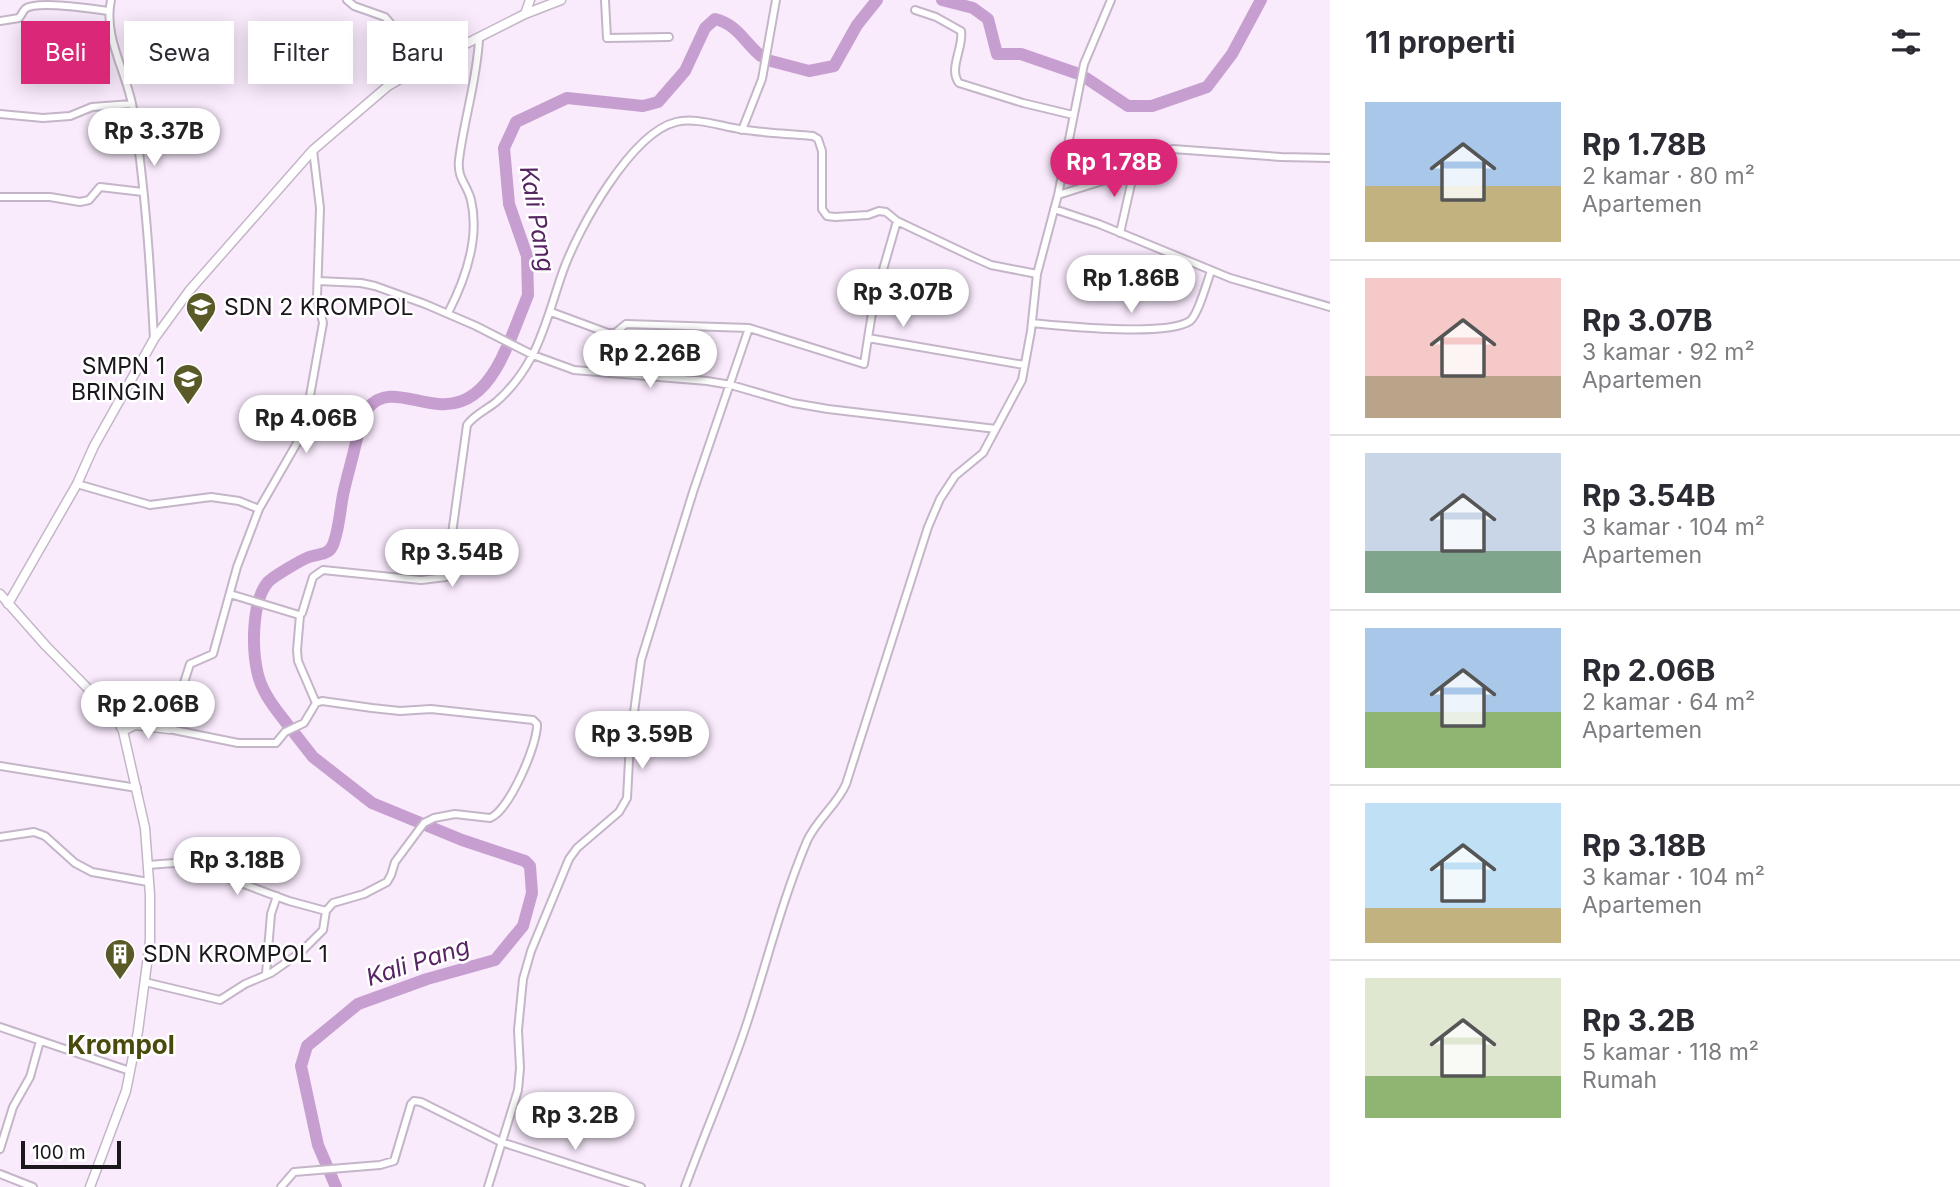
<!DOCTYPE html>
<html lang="id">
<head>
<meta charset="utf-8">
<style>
	body { margin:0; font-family:Inter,sans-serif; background:#f2f2f3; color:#2b2b33; height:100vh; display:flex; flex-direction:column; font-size:26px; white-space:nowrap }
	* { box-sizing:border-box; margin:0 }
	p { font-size:23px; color:#7c7c81 }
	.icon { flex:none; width:38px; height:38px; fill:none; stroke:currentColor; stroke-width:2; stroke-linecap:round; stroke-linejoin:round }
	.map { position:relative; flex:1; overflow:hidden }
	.side { display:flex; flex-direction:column; background:#fff; width:630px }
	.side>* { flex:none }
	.banner { position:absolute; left:21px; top:21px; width:665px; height:63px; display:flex; gap:14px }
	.scale { position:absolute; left:21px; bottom:18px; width:100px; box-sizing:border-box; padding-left:7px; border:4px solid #1c161d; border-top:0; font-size:19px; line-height:24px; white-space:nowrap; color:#1c161d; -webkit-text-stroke:5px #fff; paint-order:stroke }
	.price { position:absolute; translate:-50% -60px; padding:0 16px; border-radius:24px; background:#fff; color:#222; font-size:23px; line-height:46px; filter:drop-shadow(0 2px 4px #0008) }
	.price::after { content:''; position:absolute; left:50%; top:42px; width:21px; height:16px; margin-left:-10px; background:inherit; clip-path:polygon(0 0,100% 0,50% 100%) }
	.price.selected { background:#db2777; color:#fff }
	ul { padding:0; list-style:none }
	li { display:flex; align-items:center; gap:21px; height:175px; padding:0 35px }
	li+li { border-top:2px solid #e1e1e2 }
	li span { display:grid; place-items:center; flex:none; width:196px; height:140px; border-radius:0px; color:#555 }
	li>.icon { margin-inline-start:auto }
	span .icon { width:84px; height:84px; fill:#fffc; stroke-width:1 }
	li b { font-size:30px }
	h2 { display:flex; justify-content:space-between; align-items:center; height:84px; padding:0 35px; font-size:30px }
	.chip { padding:0 24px; border-radius:0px; background:#fff; box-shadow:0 4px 18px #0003; font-size:24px; line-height:63px }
	.chip.selected { background:#db2777; color:#fff }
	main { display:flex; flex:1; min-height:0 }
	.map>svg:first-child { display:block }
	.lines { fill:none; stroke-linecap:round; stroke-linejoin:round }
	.river { stroke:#c79ed0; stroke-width:12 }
	.minor-casing { stroke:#c4b6c8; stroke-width:10 }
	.tertiary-casing { stroke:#c4b6c8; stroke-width:11 }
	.minor { stroke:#fff; stroke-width:6 }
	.tertiary { stroke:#fff; stroke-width:8 }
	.labels { text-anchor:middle; stroke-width:5; stroke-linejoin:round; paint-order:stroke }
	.poi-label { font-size:23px; fill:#1c161d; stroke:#fff; text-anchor:start }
	.water-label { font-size:24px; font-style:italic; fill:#562462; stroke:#fff }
	.quarter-label { font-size:26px; font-weight:bold; fill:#4a4a0c; stroke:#fff }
</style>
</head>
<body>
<main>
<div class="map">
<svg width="1330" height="1187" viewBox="0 0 1330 1187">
	<rect width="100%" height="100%" fill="#f9eafc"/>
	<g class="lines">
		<path class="river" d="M942 0 973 8 988 19 997 54H1021L1076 73
			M771 61 809 71 834 66 857 25 877 0
			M1086 78 1128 106H1152L1207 87 1232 54 1261 0
			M511 338 528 295 527 256 509 204 504 148 516 122 567 98 643 106 658 102 685 71 705 28 715 19C737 24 745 43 761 56
			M288 725C276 710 263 694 258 675 252 651 251 602 268 582 274 576 301 560 309 557 320 553 330 556 334 542 339 528 340 511 343 495 347 476 353 457 357 438 360 429 362 416 368 408 401 368 460 455 506 349
			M295 734 313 757 372 803 462 840 525 861 530 866 532 893 523 926 495 960 427 979 358 1004 307 1046 301 1066 318 1145 336 1187"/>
		<g class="minor-casing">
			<path id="minor" d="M111 0C103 38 127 72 133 109 145 185 150 262 154 339
				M347 0 354 6 385 17 426 64
				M605 0 607 38 669 37
				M915 10 936 17 961 31C964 47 948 69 959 83L1023 103 1073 115
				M0 21 19 18C20 17 24 10 25 9 36 0 93 9 108 11
				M0 114 43 118 70 116 92 107 132 104
				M742 130 762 79 776 0
				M1058 195 1134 171 1146 160 1173 149 1281 157 1330 158
				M0 197H50L80 202 89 200 100 187 143 192
				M1054 209 1099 224 1230 278 1330 307
				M897 221 874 301 868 338 1024 365
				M1120 233 1134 171
				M318 281 361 283 375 286 425 304 476 326 533 355 574 370 707 381 731 385 793 403 828 409 996 429
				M551 312 608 333H615L626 324 749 328 864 364 868 338
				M448 313C465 280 480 238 471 200 467 184 457 179 459 160 464 119 477 80 479 39
				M1032 323C1063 326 1166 337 1190 321 1198 315 1207 282 1211 271
				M77 484 150 505 211 497 239 501 259 509
				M230 594 299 615 302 613 313 577 323 570 421 580 446 577 467 425C474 415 486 410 496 402 510 390 523 373 532 356 546 329 553 299 563 271 578 229 631 133 676 122 695 117 720 126 739 129 764 133 789 134 813 136L818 139 822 151V209L827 216 835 217 868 215 879 211 886 212 897 221 973 257 991 265 1037 274
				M300 615 297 650 298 661 316 703
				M0 766 137 788
				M0 837 34 832 45 836 75 863 92 872 148 882
				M148 865 174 863 198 867 289 901 326 911
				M266 974 271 914 277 896
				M145 982 220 1000 245 984 271 973 301 952 323 930 326 911 333 903 364 894 387 882 391 875 395 862 424 823 434 818 455 814 490 818C509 811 538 744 537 724L533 720 431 709 400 711 372 708 322 701 316 703 304 723 285 732 276 743H238L169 729 190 664 213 654 237 567 259 509 301 436 306 418 323 323 317 297 320 208 313 150
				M0 1027 130 1071
				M0 1149 13 1107 30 1077 40 1041
				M0 1174 33 1187
				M281 1187 294 1172 380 1165 394 1161 411 1104 414 1101 421 1102 501 1142 641 1187
				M488 1187 518 1090 520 1068 518 1030 523 979 531 951 569 859 577 848 619 812 627 798 630 742 641 660 693 492 749 328
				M685 1187C705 1132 729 1078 747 1023 767 962 782 900 807 841 817 819 837 805 846 784L928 527 940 499 955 476 983 453 1022 380 1031 331 1037 274 1058 195 1084 64 1111 0"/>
		</g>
		<g class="tertiary-casing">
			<path id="tertiary" d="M525 14 530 0
				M0 594 46 646 115 716 123 731 145 828 150 895V941L138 1031 126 1091 90 1187
				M8 604 77 484 94 446 154 339 189 291 313 150 388 86 426 64 525 14 561 0
				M123 731 135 725 169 729"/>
		</g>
		<use href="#minor" class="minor"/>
		<use href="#tertiary" class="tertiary"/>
	</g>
	<defs>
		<g id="school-pin" transform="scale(1.575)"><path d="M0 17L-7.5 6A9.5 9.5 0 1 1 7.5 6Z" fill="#595a27" stroke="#fff"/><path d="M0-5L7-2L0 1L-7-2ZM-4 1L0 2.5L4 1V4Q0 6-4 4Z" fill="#fff"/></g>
		<g id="building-pin" transform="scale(1.575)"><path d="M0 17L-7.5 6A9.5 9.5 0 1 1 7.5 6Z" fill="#595a27" stroke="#fff"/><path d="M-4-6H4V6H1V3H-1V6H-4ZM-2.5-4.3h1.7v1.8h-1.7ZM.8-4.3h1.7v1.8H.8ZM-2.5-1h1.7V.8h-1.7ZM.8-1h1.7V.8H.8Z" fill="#fff"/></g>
	</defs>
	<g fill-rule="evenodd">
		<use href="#school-pin" x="201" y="307"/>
		<use href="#school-pin" x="188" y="379"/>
		<use href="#building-pin" x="120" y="954"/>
	</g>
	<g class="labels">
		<g class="poi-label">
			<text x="224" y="315">SDN 2 KROMPOL</text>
			<text x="165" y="374" text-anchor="end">SMPN 1<tspan x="165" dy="26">BRINGIN</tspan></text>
			<text x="143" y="962">SDN KROMPOL 1</text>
		</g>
		<g class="water-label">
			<text transform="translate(537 219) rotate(80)" y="8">Kali Pang</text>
			<text transform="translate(418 962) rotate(-18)" y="8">Kali Pang</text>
		</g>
		<g class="quarter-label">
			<text x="121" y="1054">Krompol</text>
		</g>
	</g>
</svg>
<div class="scale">100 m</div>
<b class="price" style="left:154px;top:168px">Rp 3.37B</b>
<b class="price selected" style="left:1114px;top:199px">Rp 1.78B</b>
<b class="price" style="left:1131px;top:315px">Rp 1.86B</b>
<b class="price" style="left:903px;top:329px">Rp 3.07B</b>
<b class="price" style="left:650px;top:390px">Rp 2.26B</b>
<b class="price" style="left:306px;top:455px">Rp 4.06B</b>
<b class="price" style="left:452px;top:589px">Rp 3.54B</b>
<b class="price" style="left:148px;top:741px">Rp 2.06B</b>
<b class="price" style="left:642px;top:771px">Rp 3.59B</b>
<b class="price" style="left:237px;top:897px">Rp 3.18B</b>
<b class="price" style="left:575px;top:1152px">Rp 3.2B</b>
<div class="banner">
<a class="chip selected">Beli</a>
<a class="chip">Sewa</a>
<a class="chip">Filter</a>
<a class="chip">Baru</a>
</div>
</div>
<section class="side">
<h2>11 properti<svg class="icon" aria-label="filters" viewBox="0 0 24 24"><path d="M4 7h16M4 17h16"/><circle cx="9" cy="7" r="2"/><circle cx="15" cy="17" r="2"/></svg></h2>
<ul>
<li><span style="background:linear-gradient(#a9c7e8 60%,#c2b280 0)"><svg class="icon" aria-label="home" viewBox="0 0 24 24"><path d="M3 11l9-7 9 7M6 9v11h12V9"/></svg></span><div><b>Rp 1.78B</b><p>2 kamar · 80 m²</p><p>Apartemen</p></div></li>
<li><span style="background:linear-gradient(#f6c9c9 70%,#b9a48a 0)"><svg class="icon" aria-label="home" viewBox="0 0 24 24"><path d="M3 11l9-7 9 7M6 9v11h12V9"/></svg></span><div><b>Rp 3.07B</b><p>3 kamar · 92 m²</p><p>Apartemen</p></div></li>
<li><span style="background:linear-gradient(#c9d6e8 70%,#7fa58c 0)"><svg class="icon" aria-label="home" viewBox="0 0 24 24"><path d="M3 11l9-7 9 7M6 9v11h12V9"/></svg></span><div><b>Rp 3.54B</b><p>3 kamar · 104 m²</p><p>Apartemen</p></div></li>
<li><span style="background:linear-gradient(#a9c7e8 60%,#8fb573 0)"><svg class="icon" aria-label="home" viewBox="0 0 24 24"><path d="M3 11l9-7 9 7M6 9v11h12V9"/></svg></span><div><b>Rp 2.06B</b><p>2 kamar · 64 m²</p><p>Apartemen</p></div></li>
<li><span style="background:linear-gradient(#bfe0f5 75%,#c2b280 0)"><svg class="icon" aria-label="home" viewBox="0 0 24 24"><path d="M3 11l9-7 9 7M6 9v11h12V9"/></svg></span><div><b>Rp 3.18B</b><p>3 kamar · 104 m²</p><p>Apartemen</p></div></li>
<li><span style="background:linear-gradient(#dfe7d0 70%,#8fb573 0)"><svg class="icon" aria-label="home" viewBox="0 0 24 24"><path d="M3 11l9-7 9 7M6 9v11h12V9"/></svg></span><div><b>Rp 3.2B</b><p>5 kamar · 118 m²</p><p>Rumah</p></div></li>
</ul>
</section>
</main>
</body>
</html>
